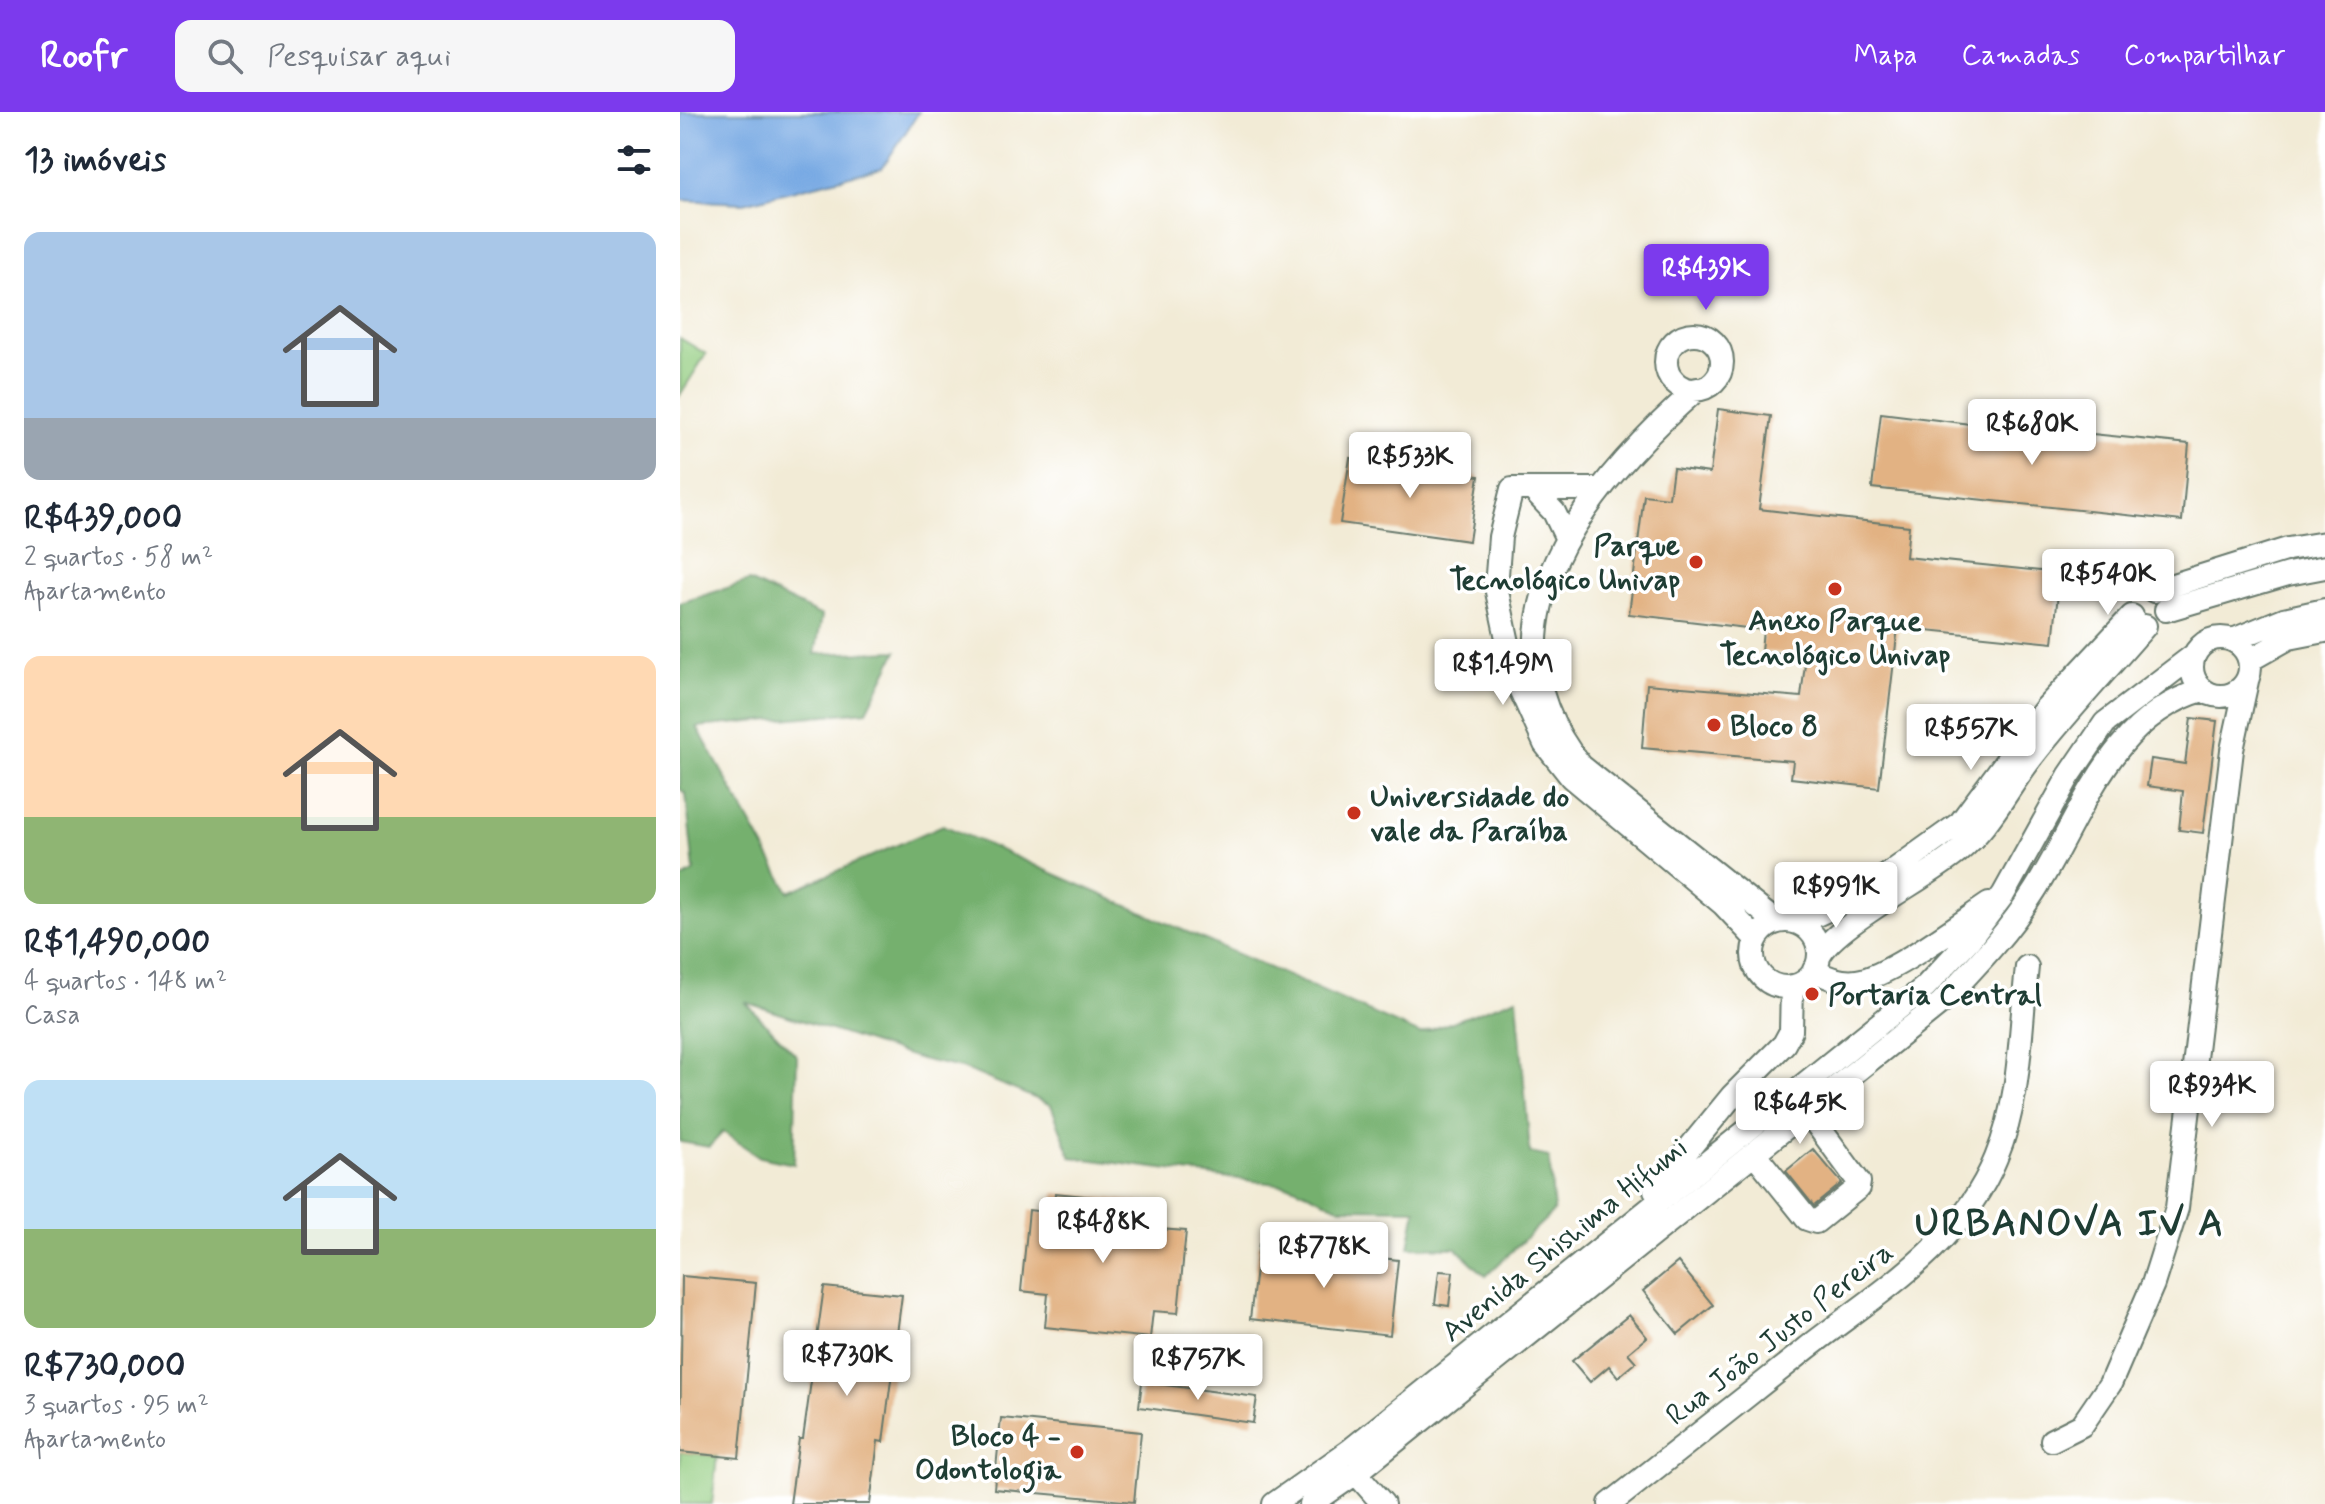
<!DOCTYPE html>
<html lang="pt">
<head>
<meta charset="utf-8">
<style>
	body { margin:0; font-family:Mynerve,sans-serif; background:#f6f6f7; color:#1f2937; height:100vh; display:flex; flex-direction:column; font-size:30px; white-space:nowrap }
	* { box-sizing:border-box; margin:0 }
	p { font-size:26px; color:#747a83 }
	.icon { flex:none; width:44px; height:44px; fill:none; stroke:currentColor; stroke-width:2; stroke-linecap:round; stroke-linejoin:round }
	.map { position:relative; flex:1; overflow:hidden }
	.panel { display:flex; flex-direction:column; background:#fff; width:680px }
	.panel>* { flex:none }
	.price { position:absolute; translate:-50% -68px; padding:0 18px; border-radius:8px; background:#fff; color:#222; font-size:26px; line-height:52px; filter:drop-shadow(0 2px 4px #0008) }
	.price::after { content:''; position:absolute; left:50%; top:48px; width:24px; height:18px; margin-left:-12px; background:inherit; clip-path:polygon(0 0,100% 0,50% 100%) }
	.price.active { background:#7c3aed; color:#fff }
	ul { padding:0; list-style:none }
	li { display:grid; align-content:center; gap:16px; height:424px; padding:0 24px }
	li span { display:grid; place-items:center; height:248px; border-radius:16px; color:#555 }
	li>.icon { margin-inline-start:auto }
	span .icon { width:144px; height:144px; fill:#fffc; stroke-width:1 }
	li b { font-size:34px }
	h2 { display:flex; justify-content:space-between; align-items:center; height:96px; padding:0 24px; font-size:34px }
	header { display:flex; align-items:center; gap:48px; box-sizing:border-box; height:112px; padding:0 40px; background:#7c3aed; color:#fff }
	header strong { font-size:38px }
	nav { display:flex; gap:44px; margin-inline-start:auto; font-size:28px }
	.search { width:560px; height:72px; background:#f6f6f7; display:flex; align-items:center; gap:20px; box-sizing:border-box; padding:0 28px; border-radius:16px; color:#747a83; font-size:30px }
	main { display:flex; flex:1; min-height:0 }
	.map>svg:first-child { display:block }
	.green { fill:#92cc7f; stroke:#58845a; stroke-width:2 }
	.forest { fill:#75b06e; stroke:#4a7651; stroke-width:2 }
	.water { fill:#77a9e3; stroke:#4b738c; stroke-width:2 }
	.building { fill:#e2b283 }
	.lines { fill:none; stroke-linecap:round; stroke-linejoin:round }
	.minor-casing { stroke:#697a6d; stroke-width:26 }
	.minor { stroke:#fff; stroke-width:22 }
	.poi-dot { fill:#c8321e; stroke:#fff; stroke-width:3 }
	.labels { text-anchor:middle; stroke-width:7; stroke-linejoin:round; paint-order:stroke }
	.poi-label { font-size:30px; font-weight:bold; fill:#1f3d34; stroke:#fff; text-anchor:start }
	.street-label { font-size:30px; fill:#1f3d34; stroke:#fff }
	.district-label { font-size:38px; font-weight:bold; letter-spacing:2px; fill:#1f3d34; stroke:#fff }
</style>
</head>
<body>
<header>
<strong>Roofr</strong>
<div class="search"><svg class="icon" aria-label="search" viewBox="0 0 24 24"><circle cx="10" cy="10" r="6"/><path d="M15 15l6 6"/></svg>Pesquisar aqui</div>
<nav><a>Mapa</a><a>Camadas</a><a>Compartilhar</a></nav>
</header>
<main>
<section class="panel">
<h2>13 imóveis<svg class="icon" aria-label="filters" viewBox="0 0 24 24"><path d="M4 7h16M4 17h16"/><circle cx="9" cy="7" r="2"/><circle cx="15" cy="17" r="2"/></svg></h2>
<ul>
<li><span style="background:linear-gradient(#a9c7e8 75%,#9aa5b1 0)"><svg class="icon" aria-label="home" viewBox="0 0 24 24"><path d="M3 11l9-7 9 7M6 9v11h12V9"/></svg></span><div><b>R$439,000</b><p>2 quartos · 58 m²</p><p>Apartamento</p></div></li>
<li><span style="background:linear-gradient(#ffd9b3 65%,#8fb573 0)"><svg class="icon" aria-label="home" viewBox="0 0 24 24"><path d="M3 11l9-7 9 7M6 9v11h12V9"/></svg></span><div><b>R$1,490,000</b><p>4 quartos · 148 m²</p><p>Casa</p></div></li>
<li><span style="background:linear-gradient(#bfe0f5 60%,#8fb573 0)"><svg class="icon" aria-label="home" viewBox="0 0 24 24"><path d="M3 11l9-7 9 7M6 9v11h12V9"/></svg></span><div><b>R$730,000</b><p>3 quartos · 95 m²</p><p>Apartamento</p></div></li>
</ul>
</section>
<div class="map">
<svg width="1645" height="1392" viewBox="0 0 1645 1392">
	<rect width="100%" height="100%" fill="#fff"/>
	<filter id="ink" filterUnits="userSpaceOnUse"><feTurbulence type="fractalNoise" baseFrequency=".0125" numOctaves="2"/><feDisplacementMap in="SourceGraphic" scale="16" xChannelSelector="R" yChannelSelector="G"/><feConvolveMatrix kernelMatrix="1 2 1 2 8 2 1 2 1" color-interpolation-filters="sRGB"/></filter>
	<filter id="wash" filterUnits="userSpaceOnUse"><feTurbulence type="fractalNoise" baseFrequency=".006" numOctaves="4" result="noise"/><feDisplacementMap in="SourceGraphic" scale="32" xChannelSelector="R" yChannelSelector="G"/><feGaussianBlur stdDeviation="1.8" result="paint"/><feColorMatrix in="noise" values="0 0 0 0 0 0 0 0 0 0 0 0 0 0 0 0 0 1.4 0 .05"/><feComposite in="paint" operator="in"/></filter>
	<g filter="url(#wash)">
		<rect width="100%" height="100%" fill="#f2ebd6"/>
		<path class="green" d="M0 226 26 242 0 283Z
			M0 1340 37 1344 32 1392H0Z"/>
		<path class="forest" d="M69 469 142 504 135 542 217 539 187 599 17 615 109 780 263 713 740 922 837 886 850 1041 869 1045 874 1099 806 1164 776 1136 729 1135 736 1097 661 1096 612 1074 391 1045 371 993 285 957 240 947 65 890 117 944 114 1052 80 1045 43 1020 29 1035 0 1030V768L14 759 6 682 0 677V491Z"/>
		<path class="water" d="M0 0H239L202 56 64 91 0 88Z"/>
		<g id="blocks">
			<path class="building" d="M1038 297 1091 304 1079 397 1229 414 1226 445 1380 461 1373 531 1218 515 1199 676 1111 666 1113 649 962 636 967 572 1121 585 1126 544 1081 539 1083 518 949 502 964 383 989 386 993 356 1030 361Z
				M1201 301 1363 321 1364 317 1509 332 1502 409 1192 376Z
				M670 346 799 364 789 429 660 411Z
				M1511 606 1537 609 1523 721 1499 718 1503 679 1467 674 1471 647 1505 652Z
				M1133 1037 1162 1071 1134 1094 1106 1059Z
				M375 1081 481 1092 479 1117 506 1119 498 1201 473 1199 470 1226 365 1215 368 1182 341 1179 349 1098 373 1101Z
				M579 1132 718 1148 710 1223 570 1207Z
				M998 1150 1033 1193 998 1222 963 1179Z
				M759 1159 773 1160 769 1194 755 1192Z
				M2 1164 76 1171 59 1346 0 1340Z
				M144 1175 222 1183 203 1330 198 1329 190 1392H110L119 1327H123Z
				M949 1203 967 1225 948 1241 956 1250 938 1265 929 1254 910 1270 892 1249Z
				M462 1270 577 1285 573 1311 459 1295Z
				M321 1306 461 1320 454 1390 314 1377Z"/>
		</g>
	</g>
	<g filter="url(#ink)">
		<use href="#blocks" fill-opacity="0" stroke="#697a6d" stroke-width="2"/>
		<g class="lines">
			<g class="minor-casing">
				<path id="minor" d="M986 250a28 28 0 1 1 56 0a28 28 0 1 1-56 0Z
					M1017 277C909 372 788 514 901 654L1096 810
					M919 377H832L820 425 816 475 836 568 865 632 891 665 1043 792 1076 827
					M853 378 874 400 886 425
					M1474 479 1608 437 1645 431
					M1486 498 1608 462 1645 455
					M1512 555a29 29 0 1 1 58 0a29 29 0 1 1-58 0Z
					M1553 528 1604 507 1645 498
					M1570 548 1609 526 1645 519
					M1073 842a33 33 0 1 1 66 0a33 33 0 1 1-66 0Z
					M1119 811 1178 784 1280 711 1365 597 1452 504
					M1139 845C1153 814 1246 767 1278 740 1312 712 1327 677 1353 644 1388 599 1428 557 1465 514
					M1134 858C1148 866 1161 871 1177 869 1209 865 1279 812 1309 792
					M1074 1041 1127 1107 1136 1110 1178 1076 1179 1070 1127 999
					M975 1078 1052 984 1104 932 1111 919 1112 874
					M1372 1328 1402 1313 1430 1272 1473 1172 1497 1096 1552 638 1567 569
					M676 1361 703 1392
					M594 1392 669 1339 1245 875 1289 828 1323 783 1389 664 1425 611 1514 543
					M631 1392 676 1361 1261 891C1295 855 1328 821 1355 778 1402 704 1429 605 1523 578
					M930 1392C996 1340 1061 1289 1126 1237 1196 1182 1281 1133 1316 1046 1341 987 1340 918 1347 855"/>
			</g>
			<use href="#minor" class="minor"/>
		</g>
	</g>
	<g class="poi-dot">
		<circle cx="1016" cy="450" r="8"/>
		<circle cx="1155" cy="477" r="8"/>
		<circle cx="1034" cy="613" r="8"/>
		<circle cx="674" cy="701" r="8"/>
		<circle cx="1132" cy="882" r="8"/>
		<circle cx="397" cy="1340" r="8"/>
	</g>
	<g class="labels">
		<g class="poi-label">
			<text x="1000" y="443" text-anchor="end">Parque<tspan x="1000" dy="34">Tecnológico Univap</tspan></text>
			<text x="1155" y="518" text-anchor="middle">Anexo Parque<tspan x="1155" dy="34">Tecnológico Univap</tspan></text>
			<text x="1050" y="623">Bloco 8</text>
			<text x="690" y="694">Universidade do<tspan x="690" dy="34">vale da Paraíba</tspan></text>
			<text x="1148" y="892">Portaria Central</text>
			<text x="381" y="1333" text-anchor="end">Bloco 4 -<tspan x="381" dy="34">Odontologia</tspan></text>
		</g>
		<g class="street-label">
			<text transform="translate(884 1127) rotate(-39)" y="10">Avenida Shishima Hifumi</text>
			<text transform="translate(1099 1221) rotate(-38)" y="10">Rua João Justo Pereira</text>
		</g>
		<g class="district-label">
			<text x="1390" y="1123">URBANOVA IV A</text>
		</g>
	</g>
</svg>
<b class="price active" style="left:1026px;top:200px">R$439K</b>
<b class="price" style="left:1352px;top:355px">R$680K</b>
<b class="price" style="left:730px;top:388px">R$533K</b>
<b class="price" style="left:1428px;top:505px">R$540K</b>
<b class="price" style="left:823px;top:595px">R$1.49M</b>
<b class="price" style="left:1291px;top:660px">R$557K</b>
<b class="price" style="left:1156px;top:818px">R$991K</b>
<b class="price" style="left:1532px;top:1017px">R$934K</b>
<b class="price" style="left:1120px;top:1034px">R$645K</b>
<b class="price" style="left:423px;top:1153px">R$488K</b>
<b class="price" style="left:644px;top:1178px">R$778K</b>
<b class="price" style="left:167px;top:1286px">R$730K</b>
<b class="price" style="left:518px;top:1290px">R$757K</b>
</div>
</main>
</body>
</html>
